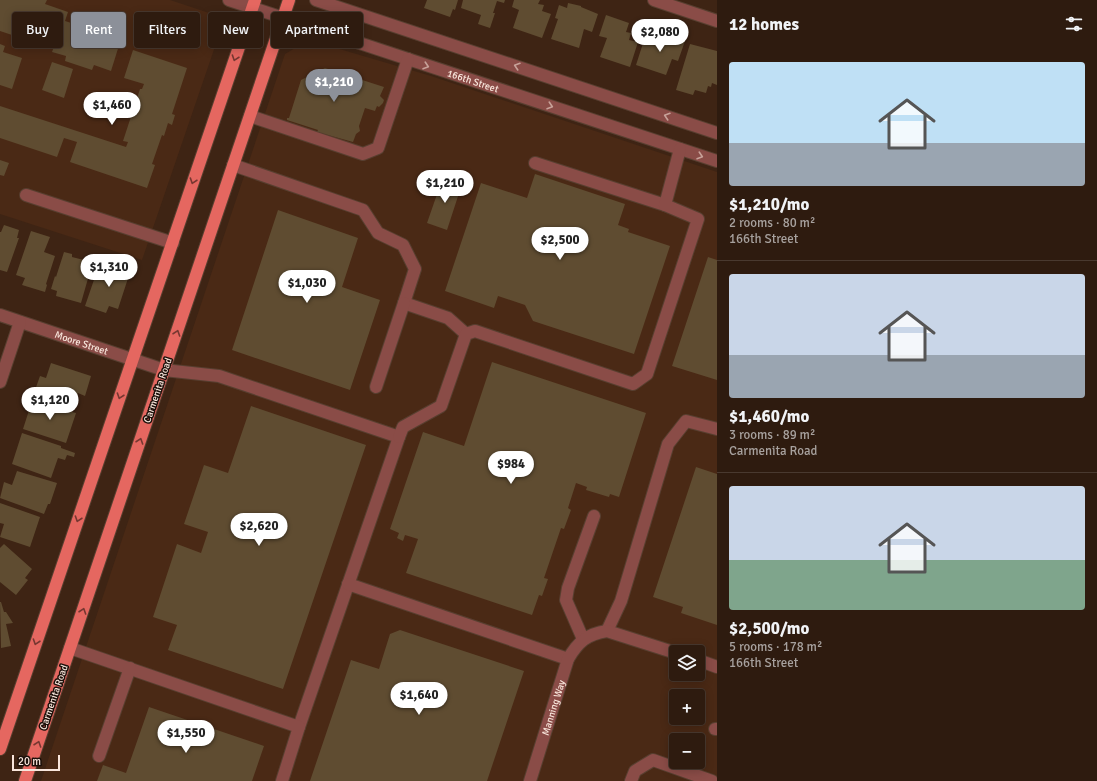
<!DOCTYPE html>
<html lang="en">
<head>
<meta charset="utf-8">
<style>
	body { margin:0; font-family:Signika,sans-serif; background:#362418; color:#f1f3f6; height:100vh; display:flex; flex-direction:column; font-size:15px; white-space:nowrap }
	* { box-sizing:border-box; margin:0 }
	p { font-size:13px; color:#a7a19e }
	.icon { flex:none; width:22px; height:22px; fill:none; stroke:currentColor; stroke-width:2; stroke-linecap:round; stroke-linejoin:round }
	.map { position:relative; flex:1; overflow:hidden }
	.side { display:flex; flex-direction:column; background:#2e1b0f; width:380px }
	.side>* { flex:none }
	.guide { position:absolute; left:12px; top:12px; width:380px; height:36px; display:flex; gap:8px }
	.buttons { position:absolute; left:669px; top:645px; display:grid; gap:8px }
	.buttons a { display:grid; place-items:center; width:36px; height:36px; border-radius:4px; background:#2e1b0f; box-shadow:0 2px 10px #0003,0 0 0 1px #49392f; font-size:20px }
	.scale { position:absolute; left:12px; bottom:10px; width:48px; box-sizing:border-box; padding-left:4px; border:2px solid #f9e6dc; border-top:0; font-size:11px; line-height:14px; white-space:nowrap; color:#f9e6dc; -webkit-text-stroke:3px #1c100a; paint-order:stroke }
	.price { position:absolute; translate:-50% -34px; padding:0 9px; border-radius:14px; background:#fff; color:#222; font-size:13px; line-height:26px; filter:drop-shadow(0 1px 2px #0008) }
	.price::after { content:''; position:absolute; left:50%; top:24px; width:12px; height:9px; margin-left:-6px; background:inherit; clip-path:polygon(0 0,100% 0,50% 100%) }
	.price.on { background:#8c9099; color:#fff }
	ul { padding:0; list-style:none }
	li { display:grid; align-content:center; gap:8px; height:212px; padding:0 12px }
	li+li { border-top:1px solid #49392f }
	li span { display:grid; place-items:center; height:124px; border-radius:4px; color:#555 }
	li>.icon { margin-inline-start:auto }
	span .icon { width:72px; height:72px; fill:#fffc; stroke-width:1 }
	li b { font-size:17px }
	h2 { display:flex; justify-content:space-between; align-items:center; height:48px; padding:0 12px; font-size:17px }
	.pill { padding:0 14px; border-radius:4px; background:#2e1b0f; box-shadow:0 2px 10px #0003,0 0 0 1px #49392f; font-size:14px; line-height:36px }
	.pill.on { background:#8c9099; color:#fff }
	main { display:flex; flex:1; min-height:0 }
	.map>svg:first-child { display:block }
	.built { fill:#4a2915; fill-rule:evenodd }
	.building { fill:#5f4c31 }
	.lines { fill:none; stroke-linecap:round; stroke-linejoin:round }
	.minor-casing { stroke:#583f30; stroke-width:14 }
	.major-casing { stroke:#583f30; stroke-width:14 }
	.minor { stroke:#8a4c47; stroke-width:12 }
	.major { stroke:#e56760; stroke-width:12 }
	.oneway { stroke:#763731 }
	.oneway2 { stroke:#c7a199 }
	.labels { text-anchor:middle; stroke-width:3; stroke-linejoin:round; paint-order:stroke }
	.street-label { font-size:10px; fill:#f9e6dc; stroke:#1c100a }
</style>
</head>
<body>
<main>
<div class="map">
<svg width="717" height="781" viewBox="0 0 717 781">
	<rect width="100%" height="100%" fill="#3e2414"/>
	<path class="built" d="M0 0H170L212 14 220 32 142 260 0 214Z
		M309 40 431 76 717 172V781H41L285 54ZM676 652H698V674H676ZM676 696H698V718H676ZM676 740H698V762H676Z"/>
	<path class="building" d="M0 0H47L45 4 68 12 65 21 121 39 111 71 94 65 92 70 65 61 66 56 52 52 60 29 24 17 22 21 29 23 24 39 0 31Z
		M427 0H458L455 10 453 9 450 17 424 8Z
		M463 0H505L504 3 497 1 493 13H495L490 28 478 24 481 15 461 8Z
		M514 0H540L538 4 544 5 542 11 551 14 542 38 513 28 519 10 512 7Z
		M568 3 581 6V7L598 14 592 32 584 29 579 48 551 39 558 19 555 18 559 5 567 8Z
		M606 15 629 23 626 32 631 33 629 40 638 42 630 67 600 57 607 38 599 36Z
		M661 33 685 41 678 61 672 59 666 75 636 65 645 37 659 42Z
		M0 44 5 46 3 52 22 58 12 89 0 85Z
		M690 44 717 51V85L712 83 711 87 708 86 706 93 695 90 693 95 676 90Z
		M133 50 187 68 172 114 175 115 172 125 168 123 164 136 162 135 152 164 155 165 147 188 70 162 77 142 64 138 57 157 0 138V106L126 147 128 142 123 141 140 89H142L144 84 124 78Z
		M52 62 73 69 64 98 42 90Z
		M325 68 384 87 380 96 384 100 383 103 379 107 377 106 375 111 365 108 359 126 360 131 356 134 353 142 317 132 318 130 287 120V118H289L301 80Z
		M0 160 9 163 4 176 0 175Z
		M535 174 625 204 618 225 629 229 628 232 670 246 634 354 533 321 525 305 498 296 494 308 445 291 481 183 527 198Z
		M443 177 462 184 447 230 427 223Z
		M278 210 358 238 342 287 380 300 350 390 232 350Z
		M4 225 19 230 17 238H19L7 272 0 270V232H1Z
		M31 231 50 237 44 252 55 256 46 284 47 285 45 292 22 285 25 278 16 275Z
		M64 252 72 254V257L84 260 83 266 91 268 81 303 56 296 57 291 51 289 55 276 56 277Z
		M708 257 717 260V380L672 366Z
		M113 260 132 266 118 309 109 306 106 313 85 306 97 271 109 274Z
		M492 362 646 413 619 497 610 494 609 497 586 490 587 487 576 483 568 508 571 510 564 529 561 528 544 578 548 579 542 596 539 595 532 615 406 573 418 539 405 535 403 541 397 538 399 533 390 529 423 432 464 446Z
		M51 363 91 376 85 396 78 393 73 406 34 393 40 376 46 378Z
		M33 398 63 408V409L67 411 69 407 73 409 72 412 76 413 66 443 23 429Z
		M251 406 366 445 283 689 168 650 177 625 153 617 177 544 201 553 208 532 184 524 204 465 228 473Z
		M22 433 61 446V448L75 453 74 457 67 455 65 460 58 458 51 478 12 464Z
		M696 467 717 474V625L681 613 683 607 653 597Z
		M17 471 57 483 50 504H48L44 514 0 498 4 482 12 485Z
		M0 503 40 517 30 547 0 537 4 524 0 523Z
		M4 544 32 569 25 578 28 580 16 595 0 582V548Z
		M0 602H1L4 612H6L13 623 6 624 11 646 1 648Z
		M400 630 524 671 487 781H310L351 660 379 669 390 634Z
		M149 707 264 746 252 781H97L103 765 126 773Z"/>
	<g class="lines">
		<g class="minor-casing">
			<g id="minor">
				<path id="s1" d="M229 0 717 161"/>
				<path d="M316 0 717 133"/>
				<path d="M654 0 717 21"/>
				<path d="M250 116 363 154 378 148 408 59"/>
				<path d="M535 163 665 205"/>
				<path d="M233 165 363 210 378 233 403 245 415 269 404 303 448 318 466 334"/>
				<path d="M26 195 173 243"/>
				<path id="s2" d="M0 315 164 370 219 376 399 437 299 727"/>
				<path d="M0 382 20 322"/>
				<path d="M376 387 404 303"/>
				<path d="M399 437 403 427 441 406 466 334 475 331 633 384 647 374 698 219 665 205 680 149"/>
				<path d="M348 584 568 659"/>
				<path d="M607 631 621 601 668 444 686 421 717 429"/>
				<path d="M583 639 566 600 568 588 594 516"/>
				<path d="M70 648 299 727 282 781"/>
				<path d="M698 660 717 667"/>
				<path d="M715 729H717"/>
				<path d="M99 756 130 668"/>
				<path id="s3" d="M530 781 568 659C578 642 587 634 607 631L676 653"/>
				<path d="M631 781 635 771 653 760 712 781"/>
			</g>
		</g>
		<g class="major-casing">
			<path id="major" d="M0 749 255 0
				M25 781 289 0"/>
		</g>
		<use href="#minor" class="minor"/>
		<use href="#major" class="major"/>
	</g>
	<defs><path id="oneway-chevron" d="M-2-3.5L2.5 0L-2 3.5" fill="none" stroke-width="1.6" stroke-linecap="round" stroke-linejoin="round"/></defs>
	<g class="oneway">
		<use href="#oneway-chevron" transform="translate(235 58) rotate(109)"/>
		<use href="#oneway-chevron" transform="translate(193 181) rotate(109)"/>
		<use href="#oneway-chevron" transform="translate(177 333) rotate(-71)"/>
		<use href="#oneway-chevron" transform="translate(120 396) rotate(109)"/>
		<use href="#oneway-chevron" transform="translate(140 441) rotate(-71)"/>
		<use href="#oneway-chevron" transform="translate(78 519) rotate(109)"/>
		<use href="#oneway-chevron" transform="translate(83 611) rotate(-71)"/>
		<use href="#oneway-chevron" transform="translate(36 642) rotate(109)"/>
		<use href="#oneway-chevron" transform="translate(38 744) rotate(-71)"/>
	</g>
	<g class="oneway2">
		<use href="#oneway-chevron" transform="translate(426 66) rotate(18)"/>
		<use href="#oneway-chevron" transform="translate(517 66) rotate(-162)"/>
		<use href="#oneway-chevron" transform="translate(550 106) rotate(18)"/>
		<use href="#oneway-chevron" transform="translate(667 116) rotate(-162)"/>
		<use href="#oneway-chevron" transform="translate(700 156) rotate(18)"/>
	</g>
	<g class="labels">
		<g class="street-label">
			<text dy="4" stroke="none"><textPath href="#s1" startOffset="257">166th Street</textPath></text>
			<text dy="4" stroke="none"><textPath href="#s2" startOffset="86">Moore Street</textPath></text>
			<text transform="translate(157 390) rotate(-71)" y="4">Carmenita Road</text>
			<text transform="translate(53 697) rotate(-71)" y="4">Carmenita Road</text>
			<text dy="4" stroke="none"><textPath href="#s3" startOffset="77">Manning Way</textPath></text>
		</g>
	</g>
</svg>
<div class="buttons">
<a><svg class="icon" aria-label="layers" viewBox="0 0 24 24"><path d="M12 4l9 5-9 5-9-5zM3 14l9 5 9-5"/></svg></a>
<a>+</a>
<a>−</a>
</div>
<div class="scale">20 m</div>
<b class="price" style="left:660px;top:53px">$2,080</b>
<b class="price on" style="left:334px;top:103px">$1,210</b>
<b class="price" style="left:112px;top:126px">$1,460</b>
<b class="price" style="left:445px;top:204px">$1,210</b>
<b class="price" style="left:560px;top:261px">$2,500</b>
<b class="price" style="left:109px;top:288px">$1,310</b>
<b class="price" style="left:307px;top:304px">$1,030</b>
<b class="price" style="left:50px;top:421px">$1,120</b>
<b class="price" style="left:511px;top:485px">$984</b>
<b class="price" style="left:259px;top:547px">$2,620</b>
<b class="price" style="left:419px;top:716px">$1,640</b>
<b class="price" style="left:186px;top:754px">$1,550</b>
<div class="guide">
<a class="pill">Buy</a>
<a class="pill on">Rent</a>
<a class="pill">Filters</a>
<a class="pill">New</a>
<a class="pill">Apartment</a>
</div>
</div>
<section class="side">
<h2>12 homes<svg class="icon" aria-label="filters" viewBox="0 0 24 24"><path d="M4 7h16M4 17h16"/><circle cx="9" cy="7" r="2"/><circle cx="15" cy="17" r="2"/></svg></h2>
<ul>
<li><span style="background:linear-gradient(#bfe0f5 65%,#9aa5b1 0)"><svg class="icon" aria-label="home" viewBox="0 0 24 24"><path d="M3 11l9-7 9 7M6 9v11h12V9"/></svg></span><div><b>$1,210/mo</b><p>2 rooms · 80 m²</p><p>166th Street</p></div></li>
<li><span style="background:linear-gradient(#c9d6e8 65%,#9aa5b1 0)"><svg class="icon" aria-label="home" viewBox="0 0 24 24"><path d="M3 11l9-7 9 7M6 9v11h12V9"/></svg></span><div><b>$1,460/mo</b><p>3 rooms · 89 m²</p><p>Carmenita Road</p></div></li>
<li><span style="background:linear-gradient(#c9d6e8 60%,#7fa58c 0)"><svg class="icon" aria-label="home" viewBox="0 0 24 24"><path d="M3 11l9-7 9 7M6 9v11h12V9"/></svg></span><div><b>$2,500/mo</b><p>5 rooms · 178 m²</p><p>166th Street</p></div></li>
</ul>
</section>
</main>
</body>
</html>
